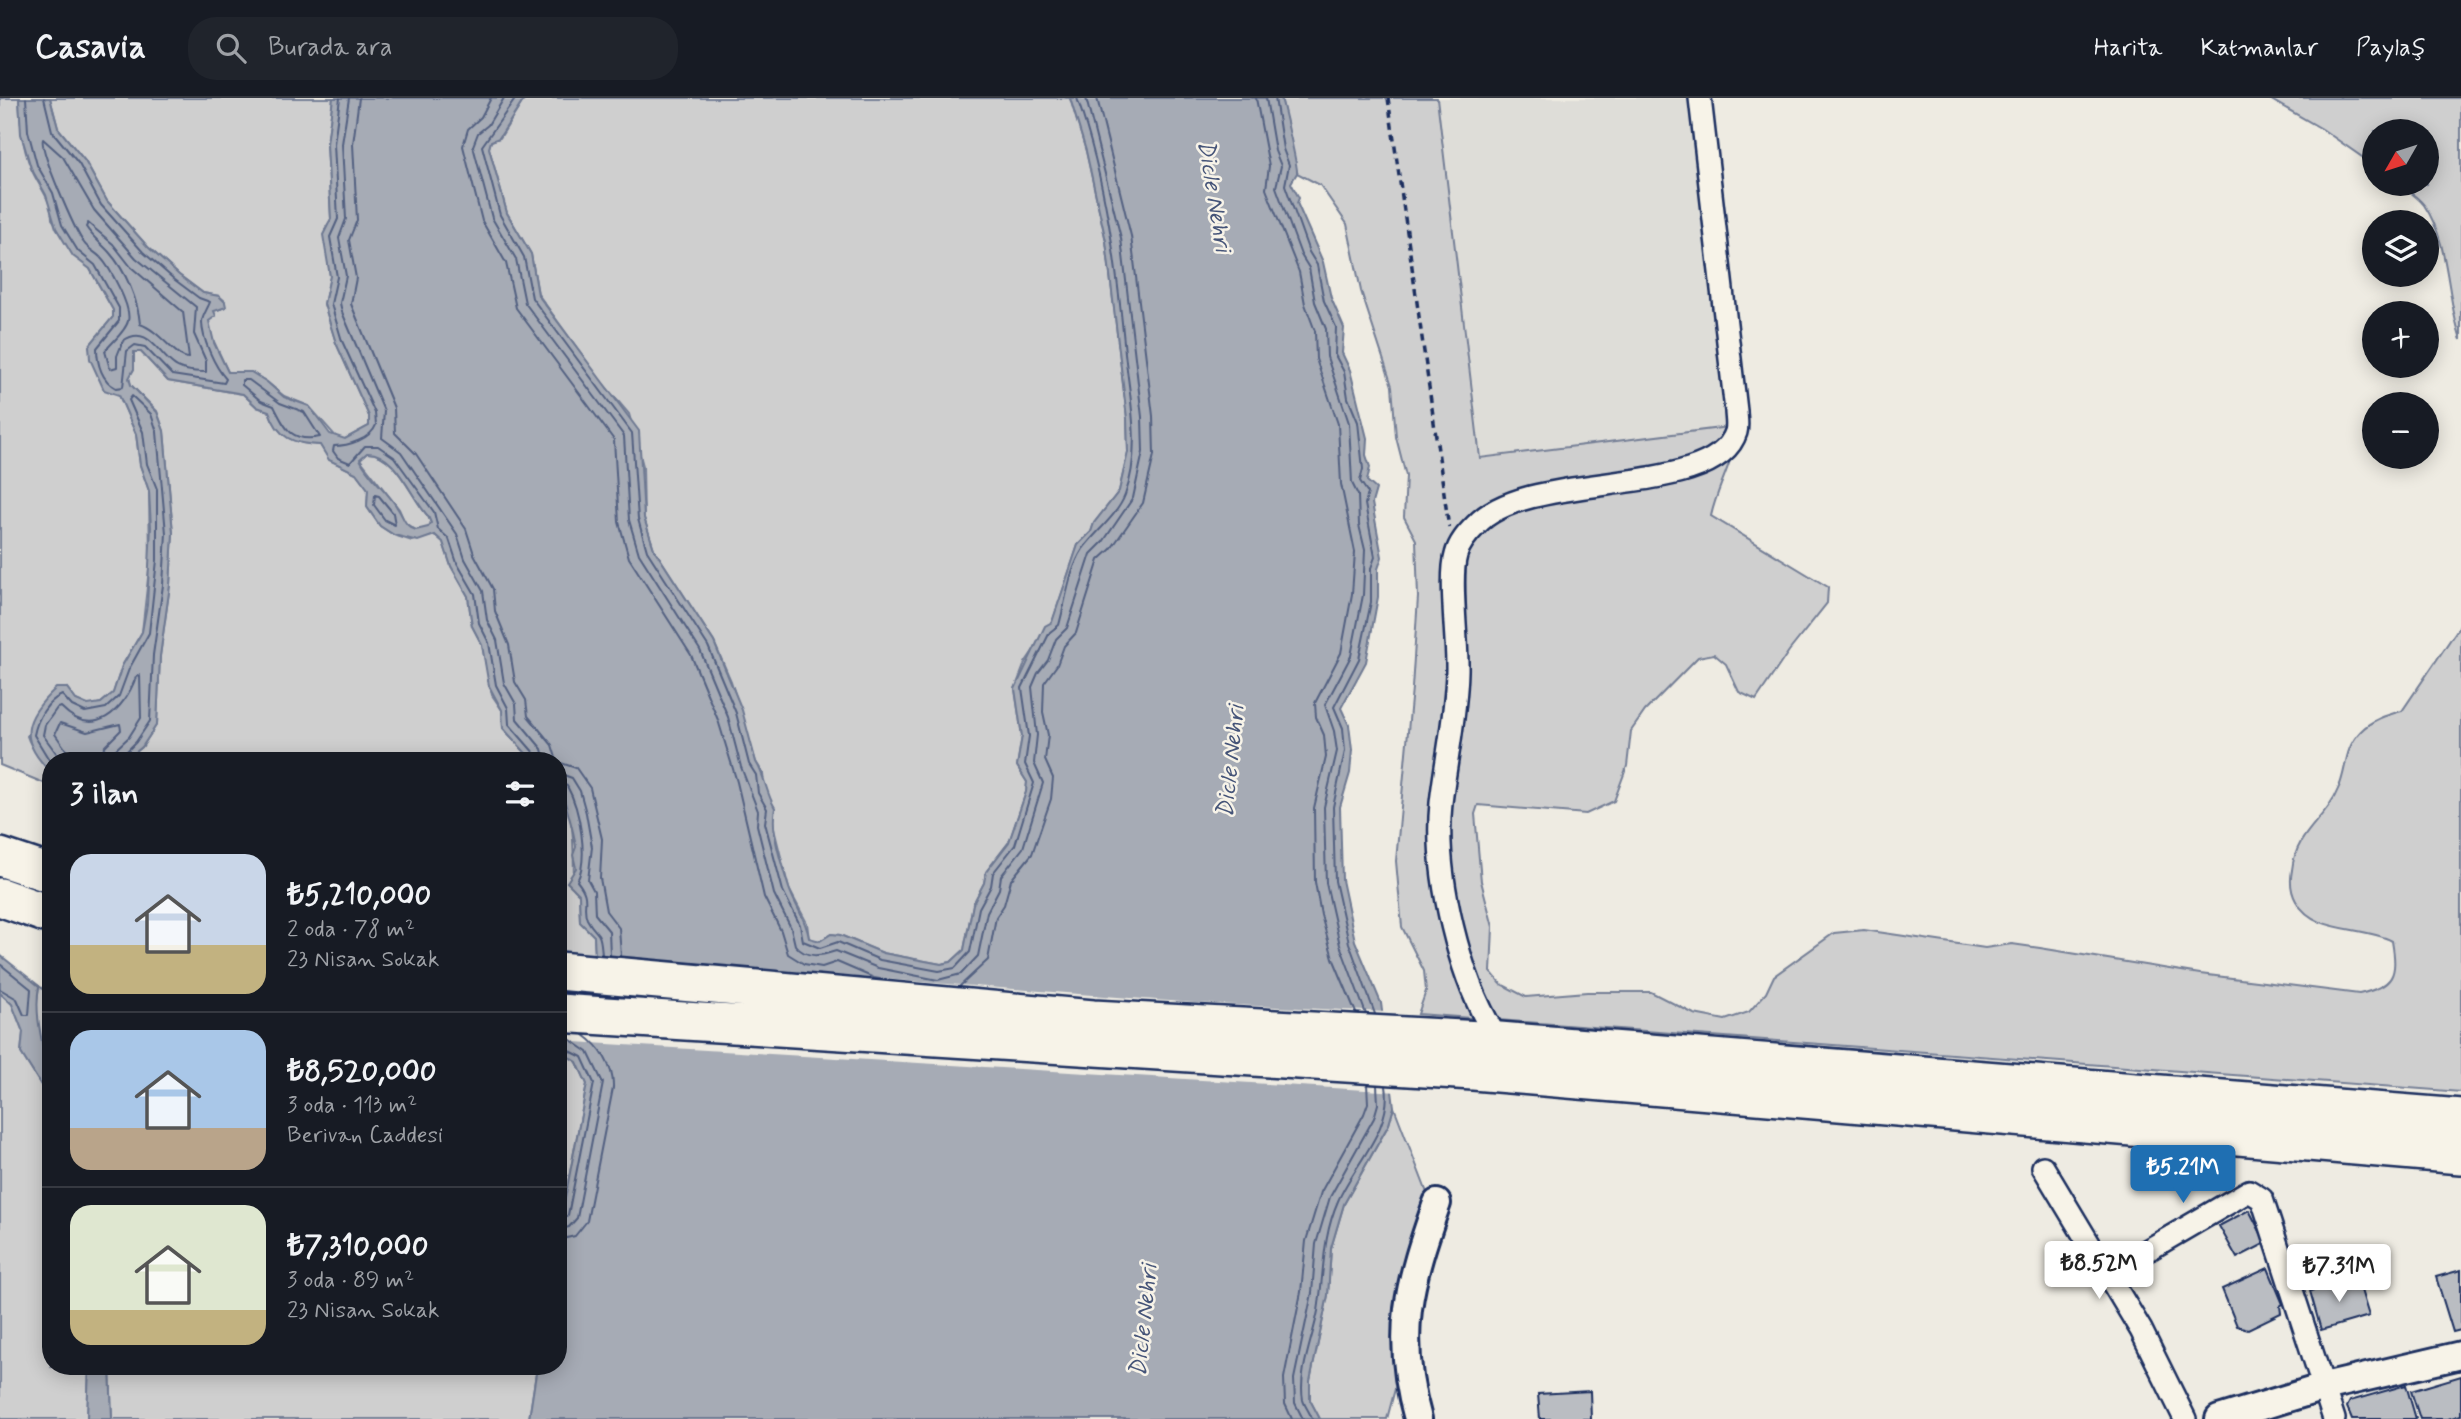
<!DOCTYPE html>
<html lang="tr">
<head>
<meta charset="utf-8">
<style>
	body { margin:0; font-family:Mynerve,sans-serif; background:#20242c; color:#f1f3f6; height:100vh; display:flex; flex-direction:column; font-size:26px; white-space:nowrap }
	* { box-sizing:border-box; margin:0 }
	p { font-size:23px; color:#9ea1a6 }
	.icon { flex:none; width:38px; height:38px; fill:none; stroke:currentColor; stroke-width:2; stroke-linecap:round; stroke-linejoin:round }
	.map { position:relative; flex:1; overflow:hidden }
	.drawer { position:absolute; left:42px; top:654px; width:525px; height:623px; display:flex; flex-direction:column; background:#171b24; border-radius:28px; box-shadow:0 4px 18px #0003 }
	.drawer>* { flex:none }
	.needle { width:46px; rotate:231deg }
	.fabs { position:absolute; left:2362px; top:21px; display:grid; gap:14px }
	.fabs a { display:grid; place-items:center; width:77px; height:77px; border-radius:50%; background:#171b24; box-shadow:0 4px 18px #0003; font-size:35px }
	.price { position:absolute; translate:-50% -60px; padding:0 16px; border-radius:7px; background:#fff; color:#222; font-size:23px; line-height:46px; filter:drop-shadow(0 2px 4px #0008) }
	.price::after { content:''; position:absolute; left:50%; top:42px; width:21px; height:16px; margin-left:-10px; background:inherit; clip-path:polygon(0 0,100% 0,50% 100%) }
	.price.active { background:#1f6fb2; color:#fff }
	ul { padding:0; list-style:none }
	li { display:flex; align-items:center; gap:21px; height:175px; padding:0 28px }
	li+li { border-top:2px solid #363941 }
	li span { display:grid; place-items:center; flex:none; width:196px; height:140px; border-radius:21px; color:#555 }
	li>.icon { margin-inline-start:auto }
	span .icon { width:84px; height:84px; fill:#fffc; stroke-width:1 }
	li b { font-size:30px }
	h2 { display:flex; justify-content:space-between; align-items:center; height:84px; padding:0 28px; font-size:30px }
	header { display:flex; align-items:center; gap:42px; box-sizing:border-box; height:98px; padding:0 35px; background:#171b24; border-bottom:2px solid #363941 }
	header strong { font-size:33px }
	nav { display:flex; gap:38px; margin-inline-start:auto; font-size:24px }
	.search { width:490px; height:63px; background:#20242c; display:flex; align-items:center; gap:18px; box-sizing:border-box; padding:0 24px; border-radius:28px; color:#9ea1a6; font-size:26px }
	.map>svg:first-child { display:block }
	.built { fill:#deddd8 }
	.green { fill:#cfcfcf; stroke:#757f96; stroke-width:2 }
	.water { fill:#a6abb5; stroke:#6e7992; stroke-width:2; fill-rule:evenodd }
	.pier { fill:#eeebe2 }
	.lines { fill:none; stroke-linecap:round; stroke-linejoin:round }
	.shore { stroke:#536181; stroke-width:2 }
	.building { fill:#babdc2; stroke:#1b2f5e; stroke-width:2 }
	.minor-casing { stroke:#1b2f5e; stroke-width:26 }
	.tertiary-casing { stroke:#1b2f5e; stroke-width:32 }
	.trunk-casing { stroke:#1b2f5e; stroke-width:42 }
	.path { stroke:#1b2f5e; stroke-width:3.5; stroke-dasharray:7 5; stroke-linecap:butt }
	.minor { stroke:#f7f3e8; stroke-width:21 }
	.tertiary { stroke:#f7f3e8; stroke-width:26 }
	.trunk { stroke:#f7f3e8; stroke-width:37 }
	.labels { text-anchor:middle; stroke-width:5; stroke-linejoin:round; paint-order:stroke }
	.water-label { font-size:24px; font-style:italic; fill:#455478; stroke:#f7f3e8 }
</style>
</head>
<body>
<header>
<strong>Casavia</strong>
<div class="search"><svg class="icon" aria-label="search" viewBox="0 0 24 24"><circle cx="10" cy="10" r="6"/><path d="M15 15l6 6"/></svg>Burada ara</div>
<nav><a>Harita</a><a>Katmanlar</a><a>Paylaş</a></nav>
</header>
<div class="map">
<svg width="2461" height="1321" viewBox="0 0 2461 1321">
	<rect width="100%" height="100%" fill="#eeebe2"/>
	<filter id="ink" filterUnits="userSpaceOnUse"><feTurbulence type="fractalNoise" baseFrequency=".0143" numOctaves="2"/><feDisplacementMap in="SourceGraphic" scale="14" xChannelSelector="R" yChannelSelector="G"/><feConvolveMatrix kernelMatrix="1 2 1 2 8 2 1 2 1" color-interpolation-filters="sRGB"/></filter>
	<g filter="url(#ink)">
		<path class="built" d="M1437 0H1700L1737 328 1480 360Z"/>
		<path class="green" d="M0 0H19C20 24 22 48 31 70 38 88 52 101 52 121L90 171 113 212V219L89 248 119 297 136 336 140 367 149 393 150 462 142 534 122 568 113 595 101 605 88 608 76 602 67 590 27 638C33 657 51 668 51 688L0 667Z
			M50 0H333L327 46 331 121 325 131 330 179 324 206 336 245 369 318V328L345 341H338L309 308 284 298 267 284 251 274H228L210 235 209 223 213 213 221 211 225 203 219 198 203 195 179 177 148 149 107 103 85 63 58 30Z
			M525 0H1070L1086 53 1106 143 1127 320 1128 354 1119 393 1094 425 1091 434 1078 447 1052 525 1025 565 1015 591 1022 638 1017 668 1027 684 1026 694 1009 744 986 774 984 785 973 806 964 852 951 864 941 866 883 855 840 837 831 836 820 843 809 841 807 825 789 791 772 723 775 710 764 692 763 675 756 664 731 583 714 544 654 451 644 420 643 368 629 316 601 283 538 196 531 156 507 115 489 50 491 43 500 40Z
			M1281 0H1437L1480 360 1737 328C1735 363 1718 386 1711 418L1828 489 1827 505 1789 553 1756 602 1739 594 1726 566 1714 556 1698 559 1645 613 1631 633 1627 668 1614 703 1586 716 1478 707 1475 716 1481 783 1493 829 1491 874 1501 886 1526 899 1587 894H1651L1694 916 1725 922 1749 914 1766 895 1774 878 1834 835 1864 832 1985 850 2012 846 2040 850 2200 876 2359 896C2394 888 2398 878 2392 843 2362 827 2315 837 2296 803 2291 794 2290 782 2292 772 2296 733 2326 722 2339 689 2347 670 2344 651 2360 634 2371 622 2386 617 2402 613L2461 526V994L1418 916 1426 893 1424 873 1402 829 1396 763 1412 590 1418 499 1416 442 1404 419 1406 378 1396 339 1392 288 1361 193 1347 126 1320 87 1297 75Z
			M2268 0H2461V242C2446 199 2450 145 2424 107 2418 99 2407 92 2399 86H2427V33H2375V68L2322 31Z
			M134 254H141L168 283 243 296 257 309 269 313C278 340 293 346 320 347L330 362 356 375 368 391 367 409 380 428 394 437 412 443 435 437 443 444 451 468 468 498 472 528 482 547 492 597 502 612 503 630 533 663H125L142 649 157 626 160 558 170 487 173 435 164 333 157 313 131 287 129 279 134 271Z
			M367 355C396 354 411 400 428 418L431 425 428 430 416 432 405 425 399 411 360 361Z
			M558 686C577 720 573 754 574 791L579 796 580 824 594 838 595 859 558 856Z
			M39 888 51 897V976C37 951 34 915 39 888Z
			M0 895 12 906 23 934 21 955 51 1003V1269H89L87 1321H0Z
			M558 952 577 964 587 986 558 1137Z
			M1394 1009 1434 1113 1404 1257 1387 1321H1320L1310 1302V1282L1328 1197 1331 1150 1344 1106 1389 1026Z
			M110 1269H537L529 1321H112Z"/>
		<path class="water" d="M19 0H50L58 30 85 63 107 103 148 149 179 177 203 195 219 198 225 204 226 209 214 213 216 218 209 223 214 245 228 274H251L267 284 284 299 309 308 330 336 345 341 369 328V318L336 245 324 206 330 178 323 137 331 121 327 46 333 0H525L499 40 491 43 489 50 507 115 531 156 538 197 639 333 644 420 654 451 714 544 742 612 756 664C765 678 766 695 775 710 770 734 782 767 789 790 795 808 806 821 809 840L820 843 831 836 840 837 883 855 941 866 951 864 964 852 973 806 984 785 986 774 1009 744 1026 694 1027 684 1017 668 1022 638 1015 591 1045 528 1052 524 1078 447 1091 434 1094 425 1119 393 1128 354 1127 320 1106 143 1086 53 1070 0H1281C1284 11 1298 69 1297 75 1296 77 1292 83 1291 85L1299 100 1297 105 1323 164 1331 200 1344 230 1342 255 1350 272 1367 340 1366 357 1370 369 1367 383 1376 391 1372 405 1382 459 1378 471V499L1366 564 1341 610 1349 627 1352 652 1350 675 1340 709 1342 782 1355 843 1381 905 1394 1009 1389 1026 1344 1106 1331 1150 1328 1197 1310 1283V1302L1320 1321H529L537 1269H558V1137L587 986 577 964 558 952V856L595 858 594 838 580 824 579 796 567 784 576 770 573 757 576 749C572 720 558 693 558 663H533L503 630 502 612 489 588 482 547 472 528 468 498 451 468 443 444 435 437 418 443 394 437 380 428 367 409 368 391 356 375 329 362 320 347C293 346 278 340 269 313L257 309 243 296 168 283 141 254H134V271L129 280 131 287 157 314 164 333 173 435 170 487 160 558 157 626 142 649 125 663H51V674C17 642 24 620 56 590H67L76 602 88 607 101 605 113 595 122 568 142 534 147 507 151 429 149 393 140 367 136 336 119 297 104 292 90 261 89 248 113 219V212L90 171 73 158 56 130 46 97 31 70 21 36ZM367 355C396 354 411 400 428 418L431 425 428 429 416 432C405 429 404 420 398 411 388 393 369 380 360 361Z
			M0 857 39 888C32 928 51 964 51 1003L21 955 23 934 12 906 0 895Z
			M89 1269H110L112 1321H87Z"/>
		<path class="pier" d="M558 856 1195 905 1386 914 1398 994 558 943Z"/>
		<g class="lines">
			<path class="shore" d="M26 0 28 33 37 67 53 95 62 127 78 153 95 167 119 210V223L97 250C97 266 102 283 116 290L123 289 127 253 135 247 145 249 172 277 224 285 226 281C215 269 202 241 202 224 202 218 208 210 210 204L199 200 175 182 143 154 101 107 79 66 52 33 44 0
				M340 0 334 46 338 121 330 139 337 179 331 206 342 243 375 315 376 327C371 341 348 348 334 348L333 353 338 360 350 365 365 348H378L394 359 434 414 438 431 449 441 457 465 475 496 479 525 489 545 496 587 508 610 509 626 535 656 536 663
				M349 0 342 46 346 121 339 140 346 178 340 205 342 214 384 313 382 340 401 354 457 436 465 461 483 493 487 522 497 542 504 585 516 606 517 621 542 651 545 663
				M359 0 353 46 357 122 349 142 356 180 351 206 394 310 395 335 416 356 466 431 474 456 493 491 495 513 509 547 515 584 526 602 528 618 552 647 557 663
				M491 0 481 19 468 31 463 48 482 123 506 165 516 210 614 342 619 424 629 460 691 557 718 622 737 684 764 799 781 833 788 856 804 866 822 869 837 864 874 880 891 883
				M504 0 488 27 478 35 473 48 492 120 516 161 525 205 624 338 629 422 639 456 700 552 728 619 741 669 758 713 757 727 774 796 791 830 795 847C806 861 821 858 836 853L878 870 938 882 961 876 978 858 987 814 999 791 1001 778 1023 750 1043 685 1034 665 1037 637 1032 589 1038 575 1048 562 1056 541 1067 530 1091 456 1103 444 1133 400 1143 354 1142 319 1121 140 1086 0
				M516 0 482 48 500 117 524 159 532 200 632 335 638 421 647 453 708 548 736 615 749 666 756 677 758 695 767 711 765 725 783 793 800 827 803 843 820 850 838 844 880 862 939 873 955 870 970 854 979 810 991 788 993 775 1015 747 1034 685 1025 666 1029 638 1022 590 1050 534 1059 527C1066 503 1069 472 1083 451 1095 434 1117 418 1125 397 1142 352 1130 302 1125 255 1117 169 1106 82 1077 0
				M1256 0 1269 68 1266 91 1299 174 1305 206 1315 233 1316 261 1338 326 1341 386 1355 454 1352 496 1341 555 1315 605 1316 619 1324 637 1326 659 1314 710 1315 784 1321 817 1333 860 1356 915
				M1266 0 1275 53 1281 68 1276 89 1301 157 1309 170 1315 204 1326 231 1327 259 1349 325 1352 385 1358 397 1359 427 1365 452 1363 497 1351 558 1325 607 1334 633 1337 653 1324 709 1326 785 1340 847 1366 916
				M1275 0 1283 51 1289 67 1285 87 1309 154 1317 167 1324 203 1336 229 1335 257 1344 274 1348 300 1358 324 1363 371 1360 383 1368 395 1365 406 1375 459 1371 470V504L1359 561 1334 609 1343 630 1345 653 1333 709 1335 783 1349 845 1375 916
				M43 41 63 59 94 112 136 160 196 209 194 236 206 263V274C196 274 181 273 173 266 157 254 147 226 123 243L117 258V269L110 271 105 253C112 244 126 233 128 223 132 210 110 169 100 159 95 154 88 151 84 145 75 133 39 51 43 41Z
				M88 125 113 146 131 169 183 214 189 260C175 260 161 233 140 226 138 202 126 173 109 154 101 145 93 140 86 129Z
				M249 282 280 305 304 314 320 339C291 345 285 330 274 308L261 303 242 287V282Z
				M375 397 379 398 393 415 395 427 385 422 374 407Z
				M62 663 43 637 45 627 57 610 61 609C94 643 124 612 136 579L140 577 141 620 129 639 115 652 112 663
				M74 663 55 636 60 625 87 634 120 626 121 632 105 648 102 663
				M558 664 576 670 590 690 602 741 600 780 606 813 619 830 621 858
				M51 665 34 637C37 621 47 603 62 597L72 608 85 614 106 610 119 598 129 571 149 535 157 462V391L147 366 143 334 129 302 132 298 151 316 157 334 166 435 163 487 153 557 150 623 136 644 123 657 121 663
				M558 675 572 680 580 693 586 715 592 749 588 782 594 793 595 816 609 833 610 857
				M558 684 567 688C580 711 589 761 577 783 592 801 581 807 587 821 597 840 600 828 602 857
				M0 866 31 891 29 917H24L17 901 0 891
				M959 889 988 862 996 819 1004 807 1011 782 1032 756 1051 701 1053 680 1045 662 1048 637 1043 614 1044 585 1057 567 1064 548 1076 535 1099 462 1111 451 1143 405 1154 357 1153 318 1131 138 1097 0
				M558 938 568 940 588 954 603 985 577 1120 569 1129 558 1132
				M558 947 582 959 594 985 568 1117 558 1123
				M558 1142 575 1138 587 1123 613 990C614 969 600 948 584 937
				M1292 1321 1285 1306 1284 1280 1301 1194 1306 1143 1321 1094 1364 1016 1368 1005 1367 986
				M1303 1321 1295 1305 1294 1281 1312 1195 1316 1146 1330 1099 1374 1020 1378 1006 1377 987
				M1312 1321C1310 1314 1305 1309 1303 1302 1298 1274 1313 1240 1318 1213 1324 1176 1322 1139 1338 1103 1354 1066 1393 1031 1386 988"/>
		</g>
		<path class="building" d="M2249 1112 2266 1145 2237 1160 2219 1128Z
			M2268 1170 2283 1206 2280 1208 2281 1215 2248 1231 2237 1228 2222 1191Z
			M2461 1172V1232L2453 1234 2436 1179Z
			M2357 1179 2369 1218 2321 1232 2310 1193Z
			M2461 1278V1317L2448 1321H2420L2411 1293Z
			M2406 1287 2416 1321H2352L2347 1309 2350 1303Z
			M1590 1293 1591 1321H1540L1538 1296Z"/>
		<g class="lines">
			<g class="minor-casing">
				<path id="minor" d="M1499 943C1459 884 1434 776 1441 705 1446 661 1456 618 1457 573 1458 545 1449 480 1456 457 1459 445 1467 436 1476 427 1529 369 1714 403 1736 334 1738 327 1736 319 1736 313L1700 0
					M2043 1069 2141 1232 2185 1321
					M2107 1176 2249 1093 2262 1101 2334 1321"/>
			</g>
			<g class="tertiary-casing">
				<path id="tertiary" d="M1418 1321C1394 1236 1409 1185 1437 1105
					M2219 1321 2324 1289 2461 1257"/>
			</g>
			<g class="trunk-casing">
				<path id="trunk" d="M0 759 51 776
					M0 799 51 817
					M558 873 1093 921 1499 943 2461 1020
					M558 915 1473 973 2461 1057"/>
			</g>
			<path class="path" d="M1388 0 1449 430"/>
			<use href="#minor" class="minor"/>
			<use href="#tertiary" class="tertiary"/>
			<use href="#trunk" class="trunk"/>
		</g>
	</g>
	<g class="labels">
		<g class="water-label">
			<text transform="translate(1215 98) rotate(81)" y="8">Dicle Nehri</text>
			<text transform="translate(1230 663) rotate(-84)" y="8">Dicle Nehri</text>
			<text transform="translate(1143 1222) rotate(-84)" y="8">Dicle Nehri</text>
		</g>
	</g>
</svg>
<div class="fabs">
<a><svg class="needle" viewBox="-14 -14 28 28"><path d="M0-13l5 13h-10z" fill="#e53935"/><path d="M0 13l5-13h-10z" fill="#9ea1a6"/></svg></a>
<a><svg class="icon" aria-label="layers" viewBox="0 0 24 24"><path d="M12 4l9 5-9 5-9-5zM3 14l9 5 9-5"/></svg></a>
<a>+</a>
<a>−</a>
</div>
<b class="price active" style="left:2183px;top:1107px">₺5.21M</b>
<b class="price" style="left:2099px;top:1203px">₺8.52M</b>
<b class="price" style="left:2339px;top:1206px">₺7.31M</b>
<section class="drawer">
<h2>3 ilan<svg class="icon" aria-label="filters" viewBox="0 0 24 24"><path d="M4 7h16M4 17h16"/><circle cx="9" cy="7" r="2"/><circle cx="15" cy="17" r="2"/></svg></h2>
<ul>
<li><span style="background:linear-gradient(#c9d6e8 65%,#c2b280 0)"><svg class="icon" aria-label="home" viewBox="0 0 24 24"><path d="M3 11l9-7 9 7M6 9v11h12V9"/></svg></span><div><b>₺5,210,000</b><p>2 oda · 78 m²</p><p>23 Nisan Sokak</p></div></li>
<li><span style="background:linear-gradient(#a9c7e8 70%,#b9a48a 0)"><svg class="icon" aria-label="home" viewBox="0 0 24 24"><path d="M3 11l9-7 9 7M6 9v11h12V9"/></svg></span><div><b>₺8,520,000</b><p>3 oda · 113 m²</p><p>Berivan Caddesi</p></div></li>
<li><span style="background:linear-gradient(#dfe7d0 75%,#c2b280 0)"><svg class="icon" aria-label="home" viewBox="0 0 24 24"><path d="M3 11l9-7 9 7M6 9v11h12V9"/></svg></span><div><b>₺7,310,000</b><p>3 oda · 89 m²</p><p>23 Nisan Sokak</p></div></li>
</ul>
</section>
</div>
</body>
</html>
